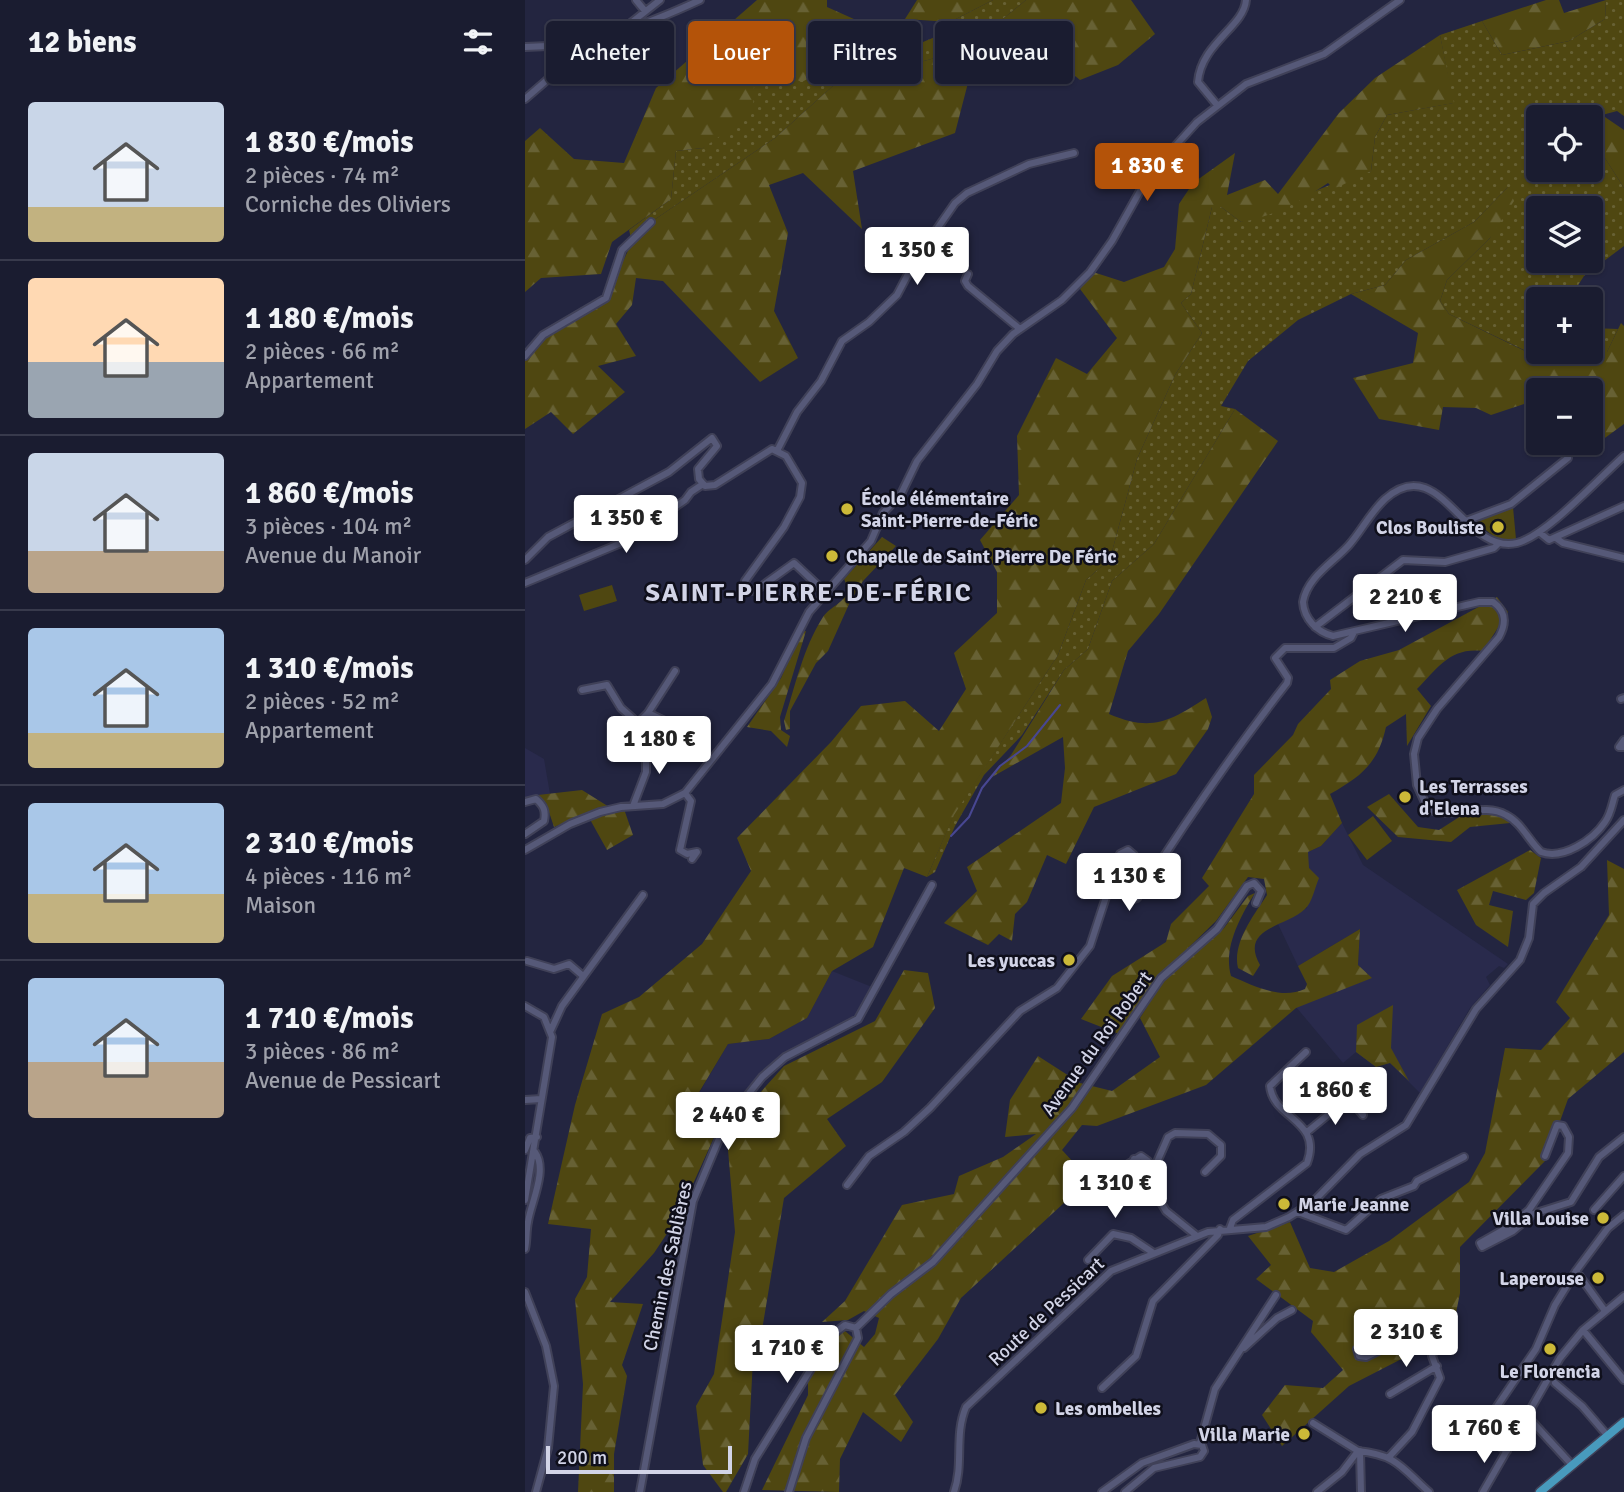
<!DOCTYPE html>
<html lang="fr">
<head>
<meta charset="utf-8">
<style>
	body { margin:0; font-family:Signika,sans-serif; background:#232538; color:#f1f3f6; height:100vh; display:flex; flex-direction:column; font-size:26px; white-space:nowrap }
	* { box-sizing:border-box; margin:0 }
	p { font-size:23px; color:#9fa1ab }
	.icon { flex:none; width:38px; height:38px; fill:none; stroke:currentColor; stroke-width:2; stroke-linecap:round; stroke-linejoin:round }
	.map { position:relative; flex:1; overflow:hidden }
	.details { display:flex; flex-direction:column; background:#1a1c30; width:525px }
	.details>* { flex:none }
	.guide { position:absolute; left:21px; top:21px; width:665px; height:63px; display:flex; gap:14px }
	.buttons { position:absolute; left:1001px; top:105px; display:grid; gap:14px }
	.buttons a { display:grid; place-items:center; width:77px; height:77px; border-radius:7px; background:#1a1c30; box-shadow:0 2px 5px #0004,0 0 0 2px #383a4c; font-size:35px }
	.scale { position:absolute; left:21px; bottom:18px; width:186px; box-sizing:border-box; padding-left:7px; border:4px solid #d2d4e7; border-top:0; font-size:19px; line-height:24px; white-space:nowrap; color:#d2d4e7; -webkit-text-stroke:5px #0f0f1b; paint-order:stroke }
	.price { position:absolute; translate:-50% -60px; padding:0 16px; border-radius:7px; background:#fff; color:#222; font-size:23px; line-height:46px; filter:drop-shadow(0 2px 4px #0008) }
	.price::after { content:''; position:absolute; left:50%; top:42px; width:21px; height:16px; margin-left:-10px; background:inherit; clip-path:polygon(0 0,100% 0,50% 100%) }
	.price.active { background:#b45309; color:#fff }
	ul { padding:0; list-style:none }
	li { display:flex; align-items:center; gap:21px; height:175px; padding:0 28px }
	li+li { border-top:2px solid #383a4c }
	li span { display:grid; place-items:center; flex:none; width:196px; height:140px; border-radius:7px; color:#555 }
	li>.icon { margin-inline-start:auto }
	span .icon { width:84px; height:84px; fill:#fffc; stroke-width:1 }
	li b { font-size:30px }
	h2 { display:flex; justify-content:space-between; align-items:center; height:84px; padding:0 28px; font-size:30px }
	.pill { padding:0 24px; border-radius:7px; background:#1a1c30; box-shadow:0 2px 5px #0004,0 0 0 2px #383a4c; font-size:24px; line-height:63px }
	.pill.active { background:#b45309; color:#fff }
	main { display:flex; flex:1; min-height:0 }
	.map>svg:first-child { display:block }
	.built { fill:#292a4c }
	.grass { fill:url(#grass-dots); fill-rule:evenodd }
	.forest { fill:url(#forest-firs) }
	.pitch { fill:#4f4711 }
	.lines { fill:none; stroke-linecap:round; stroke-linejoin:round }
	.stream { stroke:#484792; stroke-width:2 }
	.minor-casing { stroke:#404158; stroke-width:10 }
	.major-casing { stroke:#404158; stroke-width:11 }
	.minor { stroke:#565978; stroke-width:6 }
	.major { stroke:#489abd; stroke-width:8 }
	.poi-dot { fill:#ccb938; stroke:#0f0f1b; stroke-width:2.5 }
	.labels { text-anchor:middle; stroke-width:5; stroke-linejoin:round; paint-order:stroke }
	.poi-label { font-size:19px; font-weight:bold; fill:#d2d4e7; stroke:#0f0f1b; text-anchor:start }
	.street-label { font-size:19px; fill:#d2d4e7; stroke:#0f0f1b }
	.district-label { font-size:26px; font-weight:bold; letter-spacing:2px; fill:#d2d4e7; stroke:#0f0f1b }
</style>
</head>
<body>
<main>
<section class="details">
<h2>12 biens<svg class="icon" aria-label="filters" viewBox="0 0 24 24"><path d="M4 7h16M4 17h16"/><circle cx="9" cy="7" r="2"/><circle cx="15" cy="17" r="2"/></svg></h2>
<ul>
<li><span style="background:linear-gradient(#c9d6e8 75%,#c2b280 0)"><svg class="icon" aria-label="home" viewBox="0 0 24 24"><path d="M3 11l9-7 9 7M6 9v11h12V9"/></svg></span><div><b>1 830 €/mois</b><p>2 pièces · 74 m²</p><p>Corniche des Oliviers</p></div></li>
<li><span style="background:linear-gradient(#ffd9b3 60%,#9aa5b1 0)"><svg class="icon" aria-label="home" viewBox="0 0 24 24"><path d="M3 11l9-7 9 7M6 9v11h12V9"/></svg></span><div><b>1 180 €/mois</b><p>2 pièces · 66 m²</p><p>Appartement</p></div></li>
<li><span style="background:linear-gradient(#c9d6e8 70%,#b9a48a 0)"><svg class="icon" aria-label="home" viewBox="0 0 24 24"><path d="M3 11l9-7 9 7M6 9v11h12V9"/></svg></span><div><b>1 860 €/mois</b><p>3 pièces · 104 m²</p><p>Avenue du Manoir</p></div></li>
<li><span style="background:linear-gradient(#a9c7e8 75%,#c2b280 0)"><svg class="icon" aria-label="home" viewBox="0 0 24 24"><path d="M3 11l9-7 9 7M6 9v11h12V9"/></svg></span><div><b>1 310 €/mois</b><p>2 pièces · 52 m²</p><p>Appartement</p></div></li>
<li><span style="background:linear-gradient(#a9c7e8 65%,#c2b280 0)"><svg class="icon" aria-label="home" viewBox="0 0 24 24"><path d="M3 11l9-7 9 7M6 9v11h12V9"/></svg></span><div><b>2 310 €/mois</b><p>4 pièces · 116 m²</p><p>Maison</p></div></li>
<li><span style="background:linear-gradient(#a9c7e8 60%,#b9a48a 0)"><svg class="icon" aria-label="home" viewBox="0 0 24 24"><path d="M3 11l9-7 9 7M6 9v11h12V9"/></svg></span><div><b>1 710 €/mois</b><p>3 pièces · 86 m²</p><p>Avenue de Pessicart</p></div></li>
</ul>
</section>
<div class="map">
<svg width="1099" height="1492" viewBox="0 0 1099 1492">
	<defs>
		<pattern id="grass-dots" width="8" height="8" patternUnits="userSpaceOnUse" patternTransform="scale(1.75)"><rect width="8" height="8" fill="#4f4711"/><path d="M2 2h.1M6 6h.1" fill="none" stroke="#676134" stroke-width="1.8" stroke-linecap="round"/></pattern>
		<pattern id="forest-firs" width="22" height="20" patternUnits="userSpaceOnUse" patternTransform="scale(1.75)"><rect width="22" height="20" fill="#4f4711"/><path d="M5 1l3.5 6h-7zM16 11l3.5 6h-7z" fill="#676134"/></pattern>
	</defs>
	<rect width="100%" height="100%" fill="#232540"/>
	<path class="built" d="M0 748 19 759 25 794 0 798Z
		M817 823 838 865 983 964 979 968 974 966 961 977 965 985 945 1008 895 1093 865 1063 851 1067 831 1052 818 1063 771 1007 846 978 833 965 835 929 773 966 753 924 782 908 783 852 796 846Z
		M307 971 347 987 329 1018 305 1028 239 1070 196 1122 173 1095 203 1044 244 1039 282 1018Z"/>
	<path class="grass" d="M468 0H501L440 50 309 85 250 138 126 222 107 242 104 230 146 199 151 151 178 148 229 84 245 70 277 81 301 38 398 42 410 37 425 22Z
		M1081 0H1099V116L1092 111 1077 115 1071 144 1099 188V246L1059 276 1044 299H1013V352H1066V328L1093 329 1082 352 1007 354 924 314 915 301 922 280 965 238 983 187 949 222 881 260 860 285 826 294 773 320 723 361 696 406 710 409 629 544 587 581 563 649 539 670 497 735 459 775 430 826 410 872 402 877 429 814 533 655 561 580 585 559 612 459 650 375 677 333 656 303 666 294 687 207H696L716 222C760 205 801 184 846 171L850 137 862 115 928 103 915 35 957 21 977 55 1044 41 1080 19ZM1013 117H1066V170H1013ZM1013 208H1066V261H1013Z"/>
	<path class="forest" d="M232 0H302V7L349 28 356 42 301 38 293 73 277 82 245 70 229 84 228 113 178 148 151 151 146 199 87 242 76 274 16 278 0 292V141L15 128 49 159 99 163 131 88Z
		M392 0H468L425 22 380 19Z
		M501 0H606L630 34 593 65 555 80 529 58 444 79 430 133 328 171 337 229 278 173 244 185 263 233 249 311 273 358 235 382 138 281 111 278 107 305 91 324 111 356 73 366 100 392 48 434 26 412 0 429V356L18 335 81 298 107 242 126 222 250 138 309 85 440 50Z
		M1021 0H1034L1039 13 1081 0 1080 19 1044 41 977 55 957 21Z
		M915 35 929 103 862 115 850 137 846 171 809 189 803 183C775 202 749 216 716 222L696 207H687L666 294 656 303 677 333 650 375 612 459 585 559 561 580 533 655 429 815 402 877 379 868 348 947 307 971 282 1018 244 1039 203 1044 173 1094 196 1122 153 1217 129 1253 85 1302 118 1304 97 1365 102 1376 89 1454V1492H53L58 1384 50 1299 62 1277 66 1229 23 1224 50 1105 77 1014 114 997 177 944 226 871 212 838 306 742 336 706 380 701 414 731 441 689 429 653 472 613V572L455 540 494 495 492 436 531 358 562 374 592 338 555 289 568 272 599 282 639 267 650 249 654 204 668 183 710 153 702 195 740 180 753 194 814 113 850 78Z
		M1077 115 1099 130V188L1071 144Z
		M983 187 989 201 965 238 922 280 915 301 924 314 1006 354 1082 352 1096 323 1099 326V424L1073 443 1066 433V390H1013V407L1007 409 999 404 966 415 951 408 918 407 914 430 854 419 828 378 888 363 893 333 826 294 860 285 881 260 949 222Z
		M710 409 753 441 634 614 603 651 584 714C626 732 644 722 681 698L687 717 683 729 651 774 569 807 541 864 522 855 502 902 490 914 487 941 474 934 463 945 419 923 452 891 442 867 536 803 540 768 538 737 467 777 486 755 539 670 563 649 587 581 629 544Z
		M357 537 371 546 338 581 325 602 303 651 291 663 265 711V729L261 730 259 721C270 687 278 648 298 617 306 606 318 604 324 590L319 579Z
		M972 597 983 612 958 651C925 647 913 668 892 689L906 706 882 746 881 714 861 727C853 763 837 776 805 794L817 823 796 846 783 852 784 868 794 878C790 887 787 903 780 909 761 927 714 928 735 965L728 976 713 968C707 943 729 915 742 895L739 879 723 877 691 921 628 982 594 1034 556 1019 587 976 641 942 646 924 684 886 677 878 729 794V775L768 735 773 724 806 689 805 680 835 661 874 650Z
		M281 631 255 717 256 730 265 736 262 747 246 731 222 727 256 678 276 632Z
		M57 790 89 810 99 809 108 835 82 850 62 814 29 827 21 803 13 795Z
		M864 794 893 827 914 830 939 814 975 813 985 823 945 827 926 842 873 837 842 807Z
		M1005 850 1016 858 1009 893 1001 900 968 891 964 905 988 911 983 947 951 925 932 890Z
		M1082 860 1099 869V1052L1043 1099 1021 1160 935 1247V1293L927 1333 824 1386 757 1446 737 1415 760 1385 798 1388 818 1370 786 1332 788 1321 731 1279 746 1265 723 1236 765 1222 785 1268 809 1272 864 1241 944 1182 960 1153 980 1048 1016 1050 1045 1018 1031 1002 1084 915Z
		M730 893C715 917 698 948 706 976 729 986 756 1000 780 989L782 984 773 966 835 929 833 965 847 978 771 1008 681 1085 572 1126 557 1125 537 1150 549 1163 541 1201 436 1298 413 1339 370 1395 388 1422 376 1442 338 1412 315 1459 314 1492 237 1490 283 1395V1381L312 1334 320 1331 339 1347 350 1334 354 1318 339 1311 323 1320 297 1322 320 1301 377 1205 429 1194 434 1176 478 1157 511 1134 480 1137 485 1100 513 1056 555 1083 587 1091 635 1057 615 1018 639 980 699 928 723 896Z
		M379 970 403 973 410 1008 357 1082 302 1119 321 1146 259 1198 235 1342 228 1359 223 1454 201 1492H198L178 1465 171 1406 189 1374 210 1232 202 1138 204 1127 259 1066 350 1021Z
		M868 1005 866 1048 884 1081 865 1063 851 1067 831 1052 832 1025Z"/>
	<path class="pitch" d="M988 507 991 539H972L951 522 950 518Z
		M87 585 92 601 59 611 54 595Z
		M848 816 867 841 842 860 823 835Z"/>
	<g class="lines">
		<path class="stream" d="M426 836 444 817 457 788 475 766 502 746 535 705"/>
		<g class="minor-casing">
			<path id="minor" d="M111 0 120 11
				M99 32 102 26 135 0
				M0 47C63 47 119 26 175 0
				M0 99 44 61 69 47 71 39
				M692 105 673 82C676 43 719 27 721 0
				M443 274 440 281 443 286 495 329
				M0 356 18 335 81 298 97 250 126 222
				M253 449 272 412 296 381 317 341 344 322 372 295 391 259 430 203 442 193 504 164 549 153
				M1099 456C1074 478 1021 536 992 543 938 555 915 450 860 499 845 513 837 530 824 545 808 563 782 577 778 602 779 619 792 632 808 636L954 602H968C982 612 981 624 974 637L912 709 893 738 889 754 892 785 903 809C927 820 958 802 981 815 996 822 1004 841 1016 852 1038 860 1068 840 1080 822 1086 814 1087 804 1090 795L1099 790
				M941 521 986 504 1043 458
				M1014 532 1024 540 1099 506
				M1031 538 1038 543 1099 558
				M0 560 23 537 144 472 187 438 192 446 173 469 174 479 180 486 190 485 247 449 261 456 277 483 275 497 259 527 220 581V589L230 591 269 563 300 592
				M0 583 101 541 160 500 166 492 178 484
				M790 627 878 560 920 562 969 548 974 543
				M57 690 82 685 96 708 113 723
				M1096 699 1099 698
				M123 713 150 671
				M1099 740 1094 747H1099
				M160 793 166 801 155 850 162 854 172 852 167 859
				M0 802 11 799C19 806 21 811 19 821L0 834
				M108 806 121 772V752L113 723 123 713 142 722 154 734 152 744 138 756
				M0 850 45 824 75 812 96 807 138 804 160 793 247 684 284 612 346 541 358 513 376 494 392 461 452 384 472 351 488 334 537 300 565 272 587 241 624 175 672 122 721 84 799 54 875 0
				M2 961 29 969 44 964 58 976
				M0 1006 19 1017 27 1037 0 1200
				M26 1030 37 1006 118 895
				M0 1100 16 1099
				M782 1132 821 1100H825L838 1115
				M0 1150 5 1138 12 1137
				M1020 1156 1032 1125 1038 1126 1044 1137 1043 1153 1004 1210 985 1226 955 1243 957 1247 988 1231 1008 1214 1046 1202 1074 1157 1099 1137
				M609 1159 616 1184
				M586 1175 616 1156 623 1161 627 1174
				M322 1185 344 1156 379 1132 405 1108 495 1011 532 988 565 946 595 854 603 850 609 855 600 895 605 900 612 898C659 824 708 752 762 683L763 678 750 658 760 648H809L826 638 829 632
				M1069 1210 1099 1176
				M773 1212 821 1230 856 1199 889 1186 892 1181 939 1157
				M705 1228 708 1220 782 1163C798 1120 748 1119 745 1086L781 1052
				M672 1236 641 1211 627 1188 625 1178 643 1137 650 1133 683 1134 696 1145V1156L680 1172
				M0 1249C2 1240 1 1231 3 1222 6 1202 23 1170 10 1152
				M563 1260 588 1234 606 1238 627 1252
				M1051 1271 1080 1311
				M0 1292 21 1346 29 1386 23 1448 11 1492
				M331 1328 366 1294 408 1262 547 1108 636 978 692 929 722 886 729 883 736 891 731 903
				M1058 1330 1099 1380
				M860 1333 832 1349 834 1356 841 1357 910 1323 920 1328 907 1356 915 1378 887 1432 864 1457
				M719 1348 752 1318 767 1310
				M1030 1383 1057 1406 1082 1435
				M577 1388 611 1356 628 1301 693 1235 695 1229
				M865 1394 912 1366
				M1002 1416 1047 1465
				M788 1423 833 1451
				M675 1443 690 1389 751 1295
				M833 1451C872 1455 876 1467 904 1492
				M835 1451 836 1492
				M982 1451 962 1439 958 1427 1011 1349 1030 1305 1051 1271 1083 1228 1099 1215
				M115 1492 168 1201 201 1122 237 1077 260 1057 333 1019 407 885
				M219 1492 230 1459 307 1335 320 1325 331 1328
				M264 1492 281 1438 333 1338 331 1328
				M429 1492C439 1464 429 1435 441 1407L586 1271 683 1232 741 1227 764 1217 788 1202 835 1154 881 1125 951 1009 995 960 1004 938 1008 904 1019 893 1056 867 1099 820
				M577 1492 617 1463 669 1444 677 1445 679 1451 675 1457 629 1468 600 1492
				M792 1492 817 1472 833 1451
				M958 1492 1035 1358 1058 1330 1099 1296"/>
		</g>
		<g class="major-casing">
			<path id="major" d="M1015 1492 1099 1422"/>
		</g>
		<use href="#minor" class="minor"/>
		<use href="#major" class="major"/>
	</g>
	<g class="poi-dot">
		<circle cx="322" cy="509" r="7"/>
		<circle cx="973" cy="527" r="7"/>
		<circle cx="307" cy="556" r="7"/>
		<circle cx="880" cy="797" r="7"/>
		<circle cx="544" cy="960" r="7"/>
		<circle cx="759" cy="1204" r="7"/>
		<circle cx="1078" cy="1218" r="7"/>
		<circle cx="1073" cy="1278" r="7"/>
		<circle cx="1025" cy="1349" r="7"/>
		<circle cx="516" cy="1408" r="7"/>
		<circle cx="779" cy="1434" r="7"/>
	</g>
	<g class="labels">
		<g class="poi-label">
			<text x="336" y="505">École élémentaire<tspan x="336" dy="22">Saint-Pierre-de-Féric</tspan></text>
			<text x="959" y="534" text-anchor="end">Clos Bouliste</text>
			<text x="321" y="563">Chapelle de Saint Pierre De Féric</text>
			<text x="894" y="793">Les Terrasses<tspan x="894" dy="22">d'Elena</tspan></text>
			<text x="530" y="967" text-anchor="end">Les yuccas</text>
			<text x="773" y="1211">Marie Jeanne</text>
			<text x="1064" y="1225" text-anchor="end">Villa Louise</text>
			<text x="1059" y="1285" text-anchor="end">Laperouse</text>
			<text x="1025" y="1378" text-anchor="middle">Le Florencia</text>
			<text x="530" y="1415">Les ombelles</text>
			<text x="765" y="1441" text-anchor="end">Villa Marie</text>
		</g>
		<g class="street-label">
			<text transform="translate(571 1043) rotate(-54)" y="7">Avenue du Roi Robert</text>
			<text transform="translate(142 1266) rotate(-78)" y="7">Chemin des Sablières</text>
			<text transform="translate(521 1311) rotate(-43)" y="7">Route de Pessicart</text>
		</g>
		<g class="district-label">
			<text x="284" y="601">SAINT-PIERRE-DE-FÉRIC</text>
		</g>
	</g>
</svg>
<div class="buttons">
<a><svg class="icon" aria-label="locate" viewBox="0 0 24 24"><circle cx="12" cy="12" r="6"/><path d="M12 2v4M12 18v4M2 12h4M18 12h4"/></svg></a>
<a><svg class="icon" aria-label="layers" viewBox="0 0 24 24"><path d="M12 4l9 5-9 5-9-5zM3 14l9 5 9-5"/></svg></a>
<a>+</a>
<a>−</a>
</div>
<div class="scale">200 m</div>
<b class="price active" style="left:622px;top:203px">1 830 €</b>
<b class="price" style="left:392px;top:287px">1 350 €</b>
<b class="price" style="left:101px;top:555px">1 350 €</b>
<b class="price" style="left:880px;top:634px">2 210 €</b>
<b class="price" style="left:134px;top:776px">1 180 €</b>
<b class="price" style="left:604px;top:913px">1 130 €</b>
<b class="price" style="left:810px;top:1127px">1 860 €</b>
<b class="price" style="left:203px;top:1152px">2 440 €</b>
<b class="price" style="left:590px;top:1220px">1 310 €</b>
<b class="price" style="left:881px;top:1369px">2 310 €</b>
<b class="price" style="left:262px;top:1385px">1 710 €</b>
<b class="price" style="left:959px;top:1465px">1 760 €</b>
<div class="guide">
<a class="pill">Acheter</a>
<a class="pill active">Louer</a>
<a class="pill">Filtres</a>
<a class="pill">Nouveau</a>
</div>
</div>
</main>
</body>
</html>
